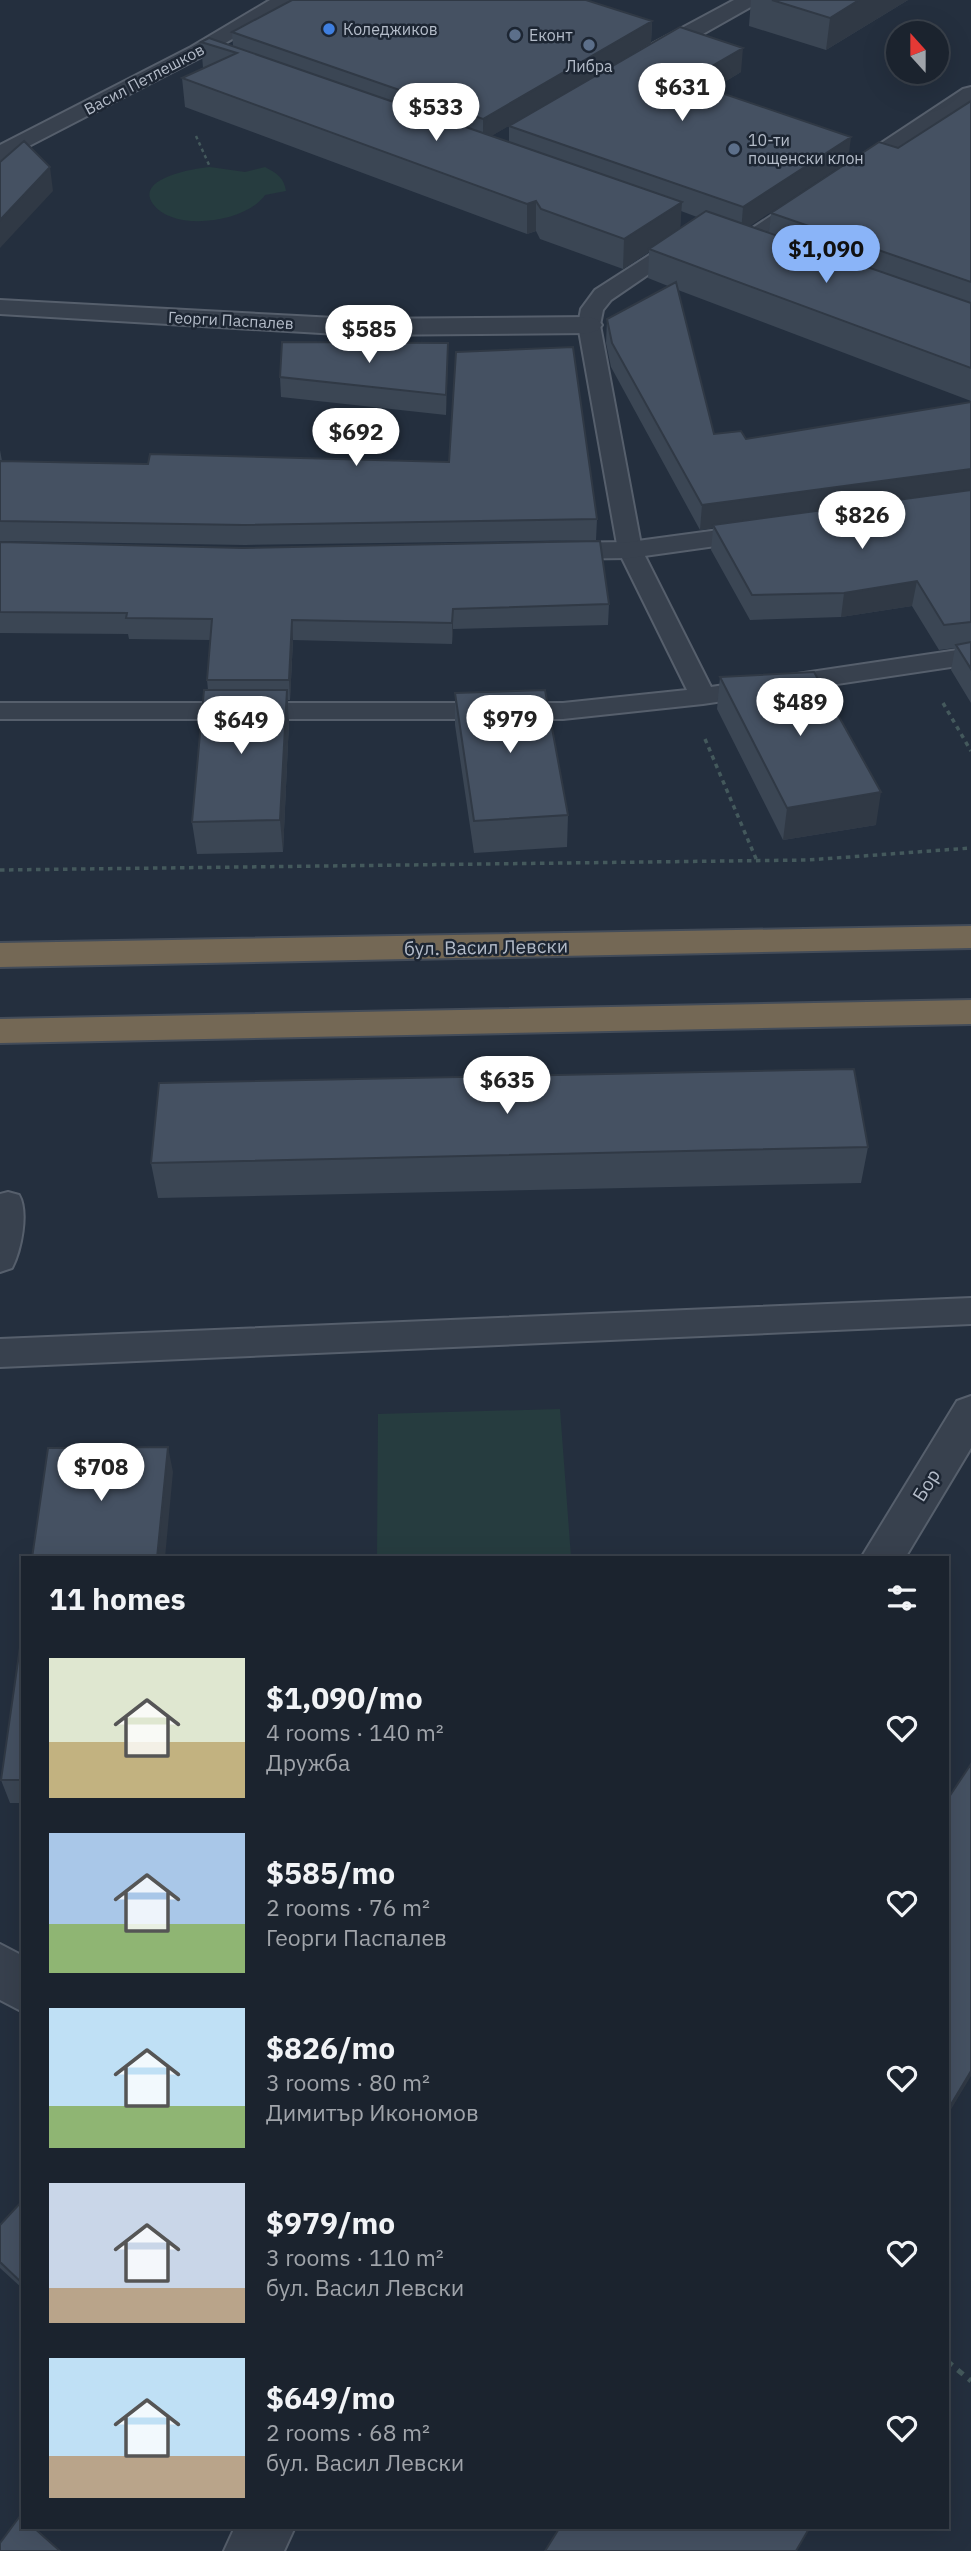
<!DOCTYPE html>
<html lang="en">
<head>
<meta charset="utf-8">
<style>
	body { margin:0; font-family:"IBM Plex Sans",sans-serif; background:#282f3a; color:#f1f3f6; height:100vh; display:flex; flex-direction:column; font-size:26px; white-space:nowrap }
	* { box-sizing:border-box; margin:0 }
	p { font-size:23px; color:#a0a4aa }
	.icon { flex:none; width:38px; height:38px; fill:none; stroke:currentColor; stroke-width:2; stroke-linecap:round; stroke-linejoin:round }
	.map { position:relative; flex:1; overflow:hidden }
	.details { position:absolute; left:21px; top:1556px; width:928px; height:973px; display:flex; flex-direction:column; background:#1b232e; border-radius:0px; box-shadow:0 7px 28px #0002,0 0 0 2px #39404a }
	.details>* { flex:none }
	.needle { width:46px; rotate:339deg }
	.controls { position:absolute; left:886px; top:21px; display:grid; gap:14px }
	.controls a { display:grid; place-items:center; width:63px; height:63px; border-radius:50%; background:#1b232e; box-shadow:0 7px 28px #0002,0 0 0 2px #39404a; font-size:35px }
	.price { position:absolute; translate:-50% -60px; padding:0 16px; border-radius:24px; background:#fff; color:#222; font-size:23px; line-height:46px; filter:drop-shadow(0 2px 4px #0008) }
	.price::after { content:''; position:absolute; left:50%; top:42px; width:21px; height:16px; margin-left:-10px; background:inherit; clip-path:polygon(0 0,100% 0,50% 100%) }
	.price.active { background:#8ab4f8; color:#111 }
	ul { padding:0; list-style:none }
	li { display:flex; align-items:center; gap:21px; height:175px; padding:0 28px }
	li span { display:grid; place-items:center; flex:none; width:196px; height:140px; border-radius:0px; color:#555 }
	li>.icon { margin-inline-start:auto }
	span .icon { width:84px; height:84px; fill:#fffc; stroke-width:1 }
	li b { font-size:30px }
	h2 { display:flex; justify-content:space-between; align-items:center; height:84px; padding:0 28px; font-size:30px }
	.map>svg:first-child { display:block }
	.green { fill:#263c3f }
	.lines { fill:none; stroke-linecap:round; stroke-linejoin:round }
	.lane-casing { stroke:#565f6c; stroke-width:4 }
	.street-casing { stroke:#565f6c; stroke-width:4 }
	.highway-casing { stroke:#434c59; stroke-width:4 }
	.path-far2 { stroke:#44595c; stroke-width:2.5; stroke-dasharray:3.5 3.5; stroke-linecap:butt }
	.path-far1 { stroke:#44595c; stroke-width:3.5; stroke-dasharray:4.5 4.5; stroke-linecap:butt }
	.path { stroke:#44595c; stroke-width:5; stroke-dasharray:7 7; stroke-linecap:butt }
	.lane { fill:#38414e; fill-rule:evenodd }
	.street { fill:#38414e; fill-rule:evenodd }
	.highway { fill:#746855; fill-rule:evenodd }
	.wall { fill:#3b4654; fill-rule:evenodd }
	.shaded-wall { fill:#303945 }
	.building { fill:#455162; stroke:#303945; stroke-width:2 }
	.shop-dot { fill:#3f7fe0; stroke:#1d2633; stroke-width:2.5 }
	.service-dot { fill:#5c6f8a; stroke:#1d2633; stroke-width:2.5 }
	.labels { text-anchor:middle; stroke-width:5; stroke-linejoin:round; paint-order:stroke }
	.far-poi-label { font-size:16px; fill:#b4bcc9; stroke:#1d2633; text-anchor:start }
	.far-street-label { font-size:16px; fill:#b4bcc9; stroke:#1d2633 }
	.street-label { font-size:19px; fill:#b4bcc9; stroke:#1d2633 }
</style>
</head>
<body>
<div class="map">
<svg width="971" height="2551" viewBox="0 0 971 2551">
	<rect width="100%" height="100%" fill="#242f3e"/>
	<path class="green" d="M210 167 245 172 265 167C276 173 284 177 286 191L265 195C247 222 174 233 153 204 134 178 196 168 210 167Z
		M560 1409 571 1557H377L378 1414Z"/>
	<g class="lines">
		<g class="lane-casing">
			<path id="lane" d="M686 234 693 236 696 240 693 244 611 300 603 310 600 325 642 550 711 687 971 648V664L703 704 563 719H0V703H563L687 690 618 550 578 325 581 309 595 290 679 236Z
				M8 1192 19 1195C29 1212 21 1251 12 1268L0 1272V1194Z
				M971 1298V1324L0 1367V1339Z"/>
		</g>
		<g class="street-casing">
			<path id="street" d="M270 0H295L292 4 205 55 0 161V145L191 47Z
				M734 0H759L756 4 655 61H639L636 56 639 51Z
				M971 87V104L752 249 744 251 736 249 732 244 736 239 963 89Z
				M0 300 354 319 589 317 598 320 602 325 598 330 589 333 354 335 0 314Z
				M763 524 773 526 777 532 773 538 630 558 548 559 538 557 534 551 538 545 548 543 630 542Z
				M971 1396V1448L905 1558H861L957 1401Z
				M0 1944 23 1956V2012L0 2000Z
				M235 2527H295L284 2551H224Z"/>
		</g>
		<g class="highway-casing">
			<path id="highway" d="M971 926V948L0 967V943Z
				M971 1000V1024L0 1043V1019Z"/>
		</g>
		<path class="path-far2" d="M196 136 210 167"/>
		<path class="path-far1" d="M943 703 971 751
			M705 739 757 861
			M0 870 808 860 971 848"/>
		<path class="path" d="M947 2361 971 2381"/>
		<use href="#lane" class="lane"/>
		<use href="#street" class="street"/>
		<use href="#highway" class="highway"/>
	</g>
	<path class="wall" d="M751 0H908L826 50 749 26Z
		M652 21 651 43 491 136 509 142V126L741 72 711 90 848 161 749 226 769 233 771 213 898 148 971 101V401L678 290 714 434 746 439 971 402V703L951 670 955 648 939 650 912 606 841 617 750 620 711 550 713 528 700 530 611 367 606 343 607 319 668 286 648 278 649 252 623 269 540 239 536 231 527 234 185 107 182 78 203 68 201 42 233 46 232 32ZM681 211 697 217 680 228Z
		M448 343 446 415 281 397 280 377Z
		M0 450 2 461 597 519 596 540 245 545 0 541Z
		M0 542 609 604 608 625 453 629 452 644 293 640 290 700H288L289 722 283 852 197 854 192 822 208 690 207 680 211 640 129 639 128 634 0 633Z
		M720 677 876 825 783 840 717 709Z
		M455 693 568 815 567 847 474 853 455 725Z
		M868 1147 861 1183 158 1198 151 1163Z
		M23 1626V1803H10L1 1780Z
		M23 2200V2289L0 2268V2225Z"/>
	<path class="shaded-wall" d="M859 0H908L826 50 830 18Z
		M652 21 651 43 483 141V119Z
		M743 48 741 72 685 106 686 81Z
		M851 137 848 161 741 232 743 207Z
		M50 167 53 191 0 248V220Z
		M536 201V231L527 234V204Z
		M682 202 680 232 649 249V252L623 269 624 239Z
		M448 343V363L446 415V395Z
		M971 469V493L713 525V528L700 530 702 505Z
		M917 581 912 606 841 617 844 593Z
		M453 609V629L452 644V623Z
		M292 620 293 640 290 700 289 680Z
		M287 690 289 722 283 852 280 820Z
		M881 792 876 825 783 840 787 808Z
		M168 1447 173 1472 165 1558H157Z
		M971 2071V2076L947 2116V2111Z"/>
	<path class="building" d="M292 0H586L652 21 483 119 232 32Z
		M772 0H859L830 18Z
		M680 27 743 48 686 81 851 137 743 207 509 126Z
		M209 38 682 202 624 239 541 209 536 201 527 204 182 78 237 53 201 42Z
		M971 101V282L771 213 879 142 898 148Z
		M24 141 50 167 0 220V162Z
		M706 211 971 303V368L649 249Z
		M676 282 714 434 741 431 746 439 971 402V469L702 505 612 343 607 319Z
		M282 342 448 343 446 395 280 377Z
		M573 347 597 519 243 525 0 521V461L148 464 150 454 449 462 456 352Z
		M971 490V622L944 625 917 581 844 593 752 595 713 525Z
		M600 541 609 604 453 609 452 623 292 620 289 680H207L212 619 126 618 127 613 0 612V542L243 548Z
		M971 642V669L956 645Z
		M814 672 881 792 787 808 720 677Z
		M204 690H287L280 820 192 822Z
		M545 690 568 815 474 821 455 693Z
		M854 1069 868 1147 151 1163 159 1083Z
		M168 1447 157 1558H32L48 1448Z
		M23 1626V1780H1Z
		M971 1764V2071L947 2111V1800Z
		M23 2200V2284L0 2262V2225Z
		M20 2516 23 2518V2527H33L60 2551H0V2543Z
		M560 2527H810L796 2551H545Z"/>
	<circle class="shop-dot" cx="329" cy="29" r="7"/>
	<g class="service-dot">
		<circle cx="515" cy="35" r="7"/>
		<circle cx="589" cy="45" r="7"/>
		<circle cx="734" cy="149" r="7"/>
	</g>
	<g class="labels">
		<g class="far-poi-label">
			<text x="343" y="35">Коледжиков</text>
			<text x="529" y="41">Еконт</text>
			<text x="589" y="72" text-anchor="middle">Либра</text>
			<text x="748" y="146">10-ти<tspan x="748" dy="18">пощенски клон</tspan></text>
		</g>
		<g class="far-street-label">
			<text transform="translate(144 79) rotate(-28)" y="6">Васил Петлешков</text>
			<text transform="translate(231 320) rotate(3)" y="6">Георги Паспалев</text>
		</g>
		<g class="street-label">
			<text transform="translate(486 947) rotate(-1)" y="7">бул. Васил Левски</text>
			<text transform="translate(926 1485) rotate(-58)" y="7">Бор</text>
		</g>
	</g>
</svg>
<div class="controls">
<a><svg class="needle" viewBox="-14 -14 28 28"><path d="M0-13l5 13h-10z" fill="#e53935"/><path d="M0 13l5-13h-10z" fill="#a0a4aa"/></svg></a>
</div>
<b class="price" style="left:682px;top:123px">$631</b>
<b class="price" style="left:436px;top:143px">$533</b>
<b class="price active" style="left:826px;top:285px">$1,090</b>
<b class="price" style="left:369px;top:365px">$585</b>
<b class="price" style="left:356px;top:468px">$692</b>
<b class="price" style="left:862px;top:551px">$826</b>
<b class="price" style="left:800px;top:738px">$489</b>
<b class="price" style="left:510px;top:755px">$979</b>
<b class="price" style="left:241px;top:756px">$649</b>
<b class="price" style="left:507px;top:1116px">$635</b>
<b class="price" style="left:101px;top:1503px">$708</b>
<section class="details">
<h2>11 homes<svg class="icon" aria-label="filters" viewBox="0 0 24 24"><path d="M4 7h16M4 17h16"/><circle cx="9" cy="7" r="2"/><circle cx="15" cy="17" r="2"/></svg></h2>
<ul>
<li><span style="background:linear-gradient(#dfe7d0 60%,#c2b280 0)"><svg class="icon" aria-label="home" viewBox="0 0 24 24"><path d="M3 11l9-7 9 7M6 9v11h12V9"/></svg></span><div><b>$1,090/mo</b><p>4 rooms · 140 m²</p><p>Дружба</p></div><svg class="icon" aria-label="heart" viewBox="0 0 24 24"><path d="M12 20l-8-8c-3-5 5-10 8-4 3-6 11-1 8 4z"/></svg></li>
<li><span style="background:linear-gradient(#a9c7e8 65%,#8fb573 0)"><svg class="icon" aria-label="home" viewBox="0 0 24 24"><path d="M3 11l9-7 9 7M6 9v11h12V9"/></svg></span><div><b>$585/mo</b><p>2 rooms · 76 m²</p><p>Георги Паспалев</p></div><svg class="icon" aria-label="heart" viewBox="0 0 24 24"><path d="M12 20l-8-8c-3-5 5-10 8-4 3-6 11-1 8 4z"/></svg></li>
<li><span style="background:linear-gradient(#bfe0f5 70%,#8fb573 0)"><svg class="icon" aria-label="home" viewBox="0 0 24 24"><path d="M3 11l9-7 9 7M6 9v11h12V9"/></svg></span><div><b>$826/mo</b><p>3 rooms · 80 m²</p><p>Димитър Икономов</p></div><svg class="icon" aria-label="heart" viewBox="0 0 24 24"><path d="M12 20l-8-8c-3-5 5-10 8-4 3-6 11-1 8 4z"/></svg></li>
<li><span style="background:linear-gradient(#c9d6e8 75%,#b9a48a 0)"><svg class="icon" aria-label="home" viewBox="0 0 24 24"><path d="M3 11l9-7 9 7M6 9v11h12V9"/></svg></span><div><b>$979/mo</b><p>3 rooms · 110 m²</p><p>бул. Васил Левски</p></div><svg class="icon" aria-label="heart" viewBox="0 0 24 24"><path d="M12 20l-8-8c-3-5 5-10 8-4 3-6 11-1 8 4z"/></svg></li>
<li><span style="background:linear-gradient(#bfe0f5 70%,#b9a48a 0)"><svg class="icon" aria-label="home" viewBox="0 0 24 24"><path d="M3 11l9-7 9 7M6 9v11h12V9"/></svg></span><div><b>$649/mo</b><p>2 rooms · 68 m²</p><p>бул. Васил Левски</p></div><svg class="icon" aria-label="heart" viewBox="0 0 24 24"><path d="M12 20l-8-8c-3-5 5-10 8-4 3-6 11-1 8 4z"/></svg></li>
</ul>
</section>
</div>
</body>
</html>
